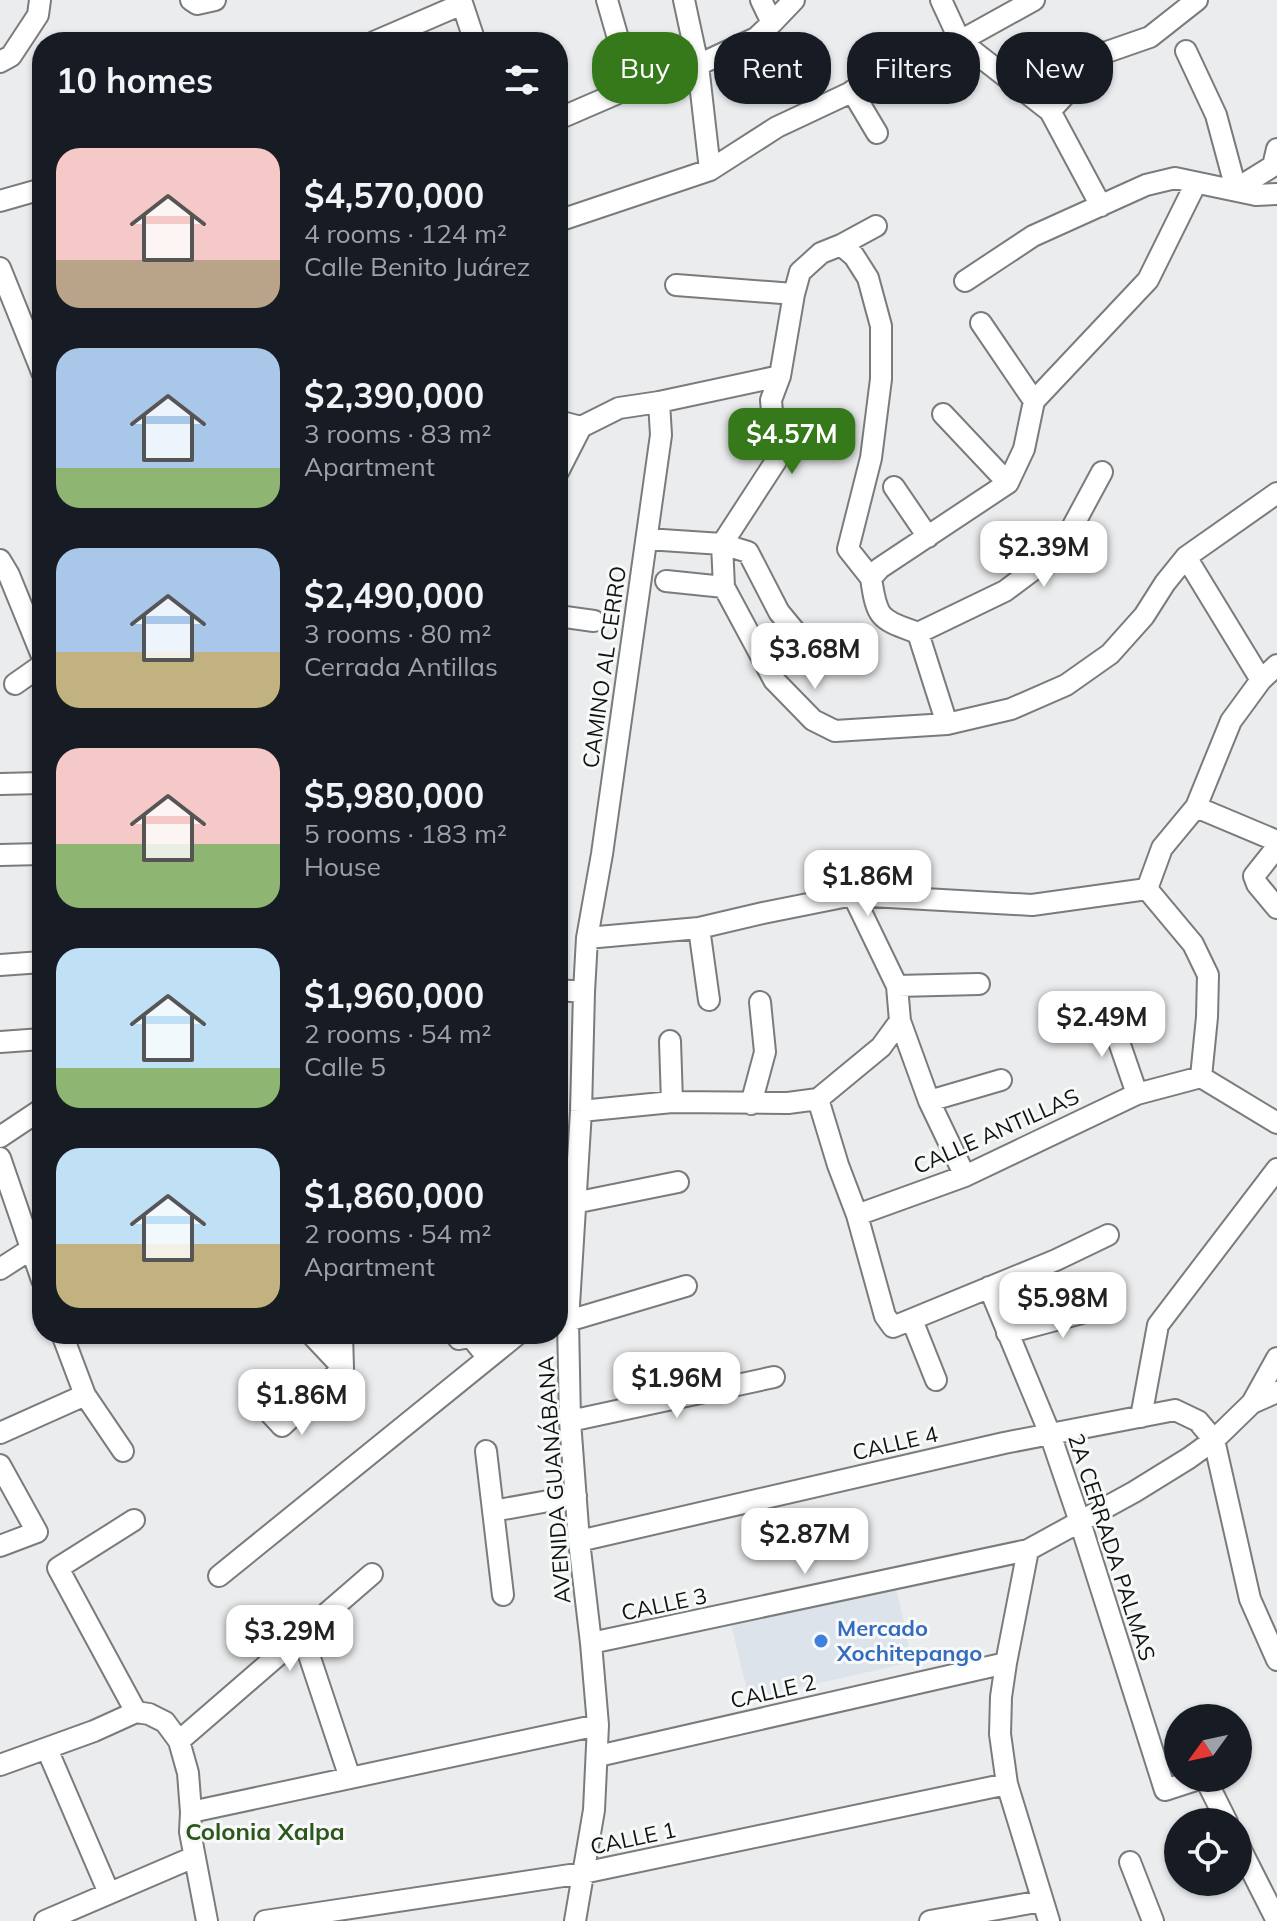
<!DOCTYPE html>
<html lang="en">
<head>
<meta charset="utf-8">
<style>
	body { margin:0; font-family:Mulish,sans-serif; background:#20242c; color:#f1f3f6; height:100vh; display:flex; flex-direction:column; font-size:30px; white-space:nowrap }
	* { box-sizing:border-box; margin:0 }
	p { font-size:26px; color:#9ea1a6 }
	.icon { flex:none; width:44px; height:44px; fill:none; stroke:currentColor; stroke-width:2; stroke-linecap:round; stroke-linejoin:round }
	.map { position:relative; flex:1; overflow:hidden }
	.sheet { position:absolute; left:32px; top:32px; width:536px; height:1312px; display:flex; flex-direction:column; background:#171b24; border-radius:32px; box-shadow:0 2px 6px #0004 }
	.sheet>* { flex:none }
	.hud { position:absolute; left:592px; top:32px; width:564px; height:72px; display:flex; gap:16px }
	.needle { width:52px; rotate:237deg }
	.tools { position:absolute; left:1164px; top:1704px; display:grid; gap:16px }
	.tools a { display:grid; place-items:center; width:88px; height:88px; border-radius:50%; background:#171b24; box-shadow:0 2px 6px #0004; font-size:40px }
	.price { position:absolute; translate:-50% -68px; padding:0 18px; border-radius:16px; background:#fff; color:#222; font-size:26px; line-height:52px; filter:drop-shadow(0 2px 4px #0008) }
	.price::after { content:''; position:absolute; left:50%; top:48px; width:24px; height:18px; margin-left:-12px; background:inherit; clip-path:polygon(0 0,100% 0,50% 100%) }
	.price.selected { background:#36791a; color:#fff }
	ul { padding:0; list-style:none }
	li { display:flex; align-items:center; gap:24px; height:200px; padding:0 24px }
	li span { display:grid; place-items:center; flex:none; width:224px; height:160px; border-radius:24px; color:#555 }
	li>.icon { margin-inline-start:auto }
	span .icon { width:96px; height:96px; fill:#fffc; stroke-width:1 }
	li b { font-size:34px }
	h2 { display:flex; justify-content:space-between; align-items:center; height:96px; padding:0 24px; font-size:34px }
	.tag { padding:0 28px; border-radius:32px; background:#171b24; box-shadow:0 2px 6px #0004; font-size:28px; line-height:72px }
	.tag.selected { background:#36791a; color:#fff }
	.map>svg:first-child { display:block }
	.built { fill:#dce3ea }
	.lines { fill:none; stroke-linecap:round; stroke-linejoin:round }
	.minor-casing { stroke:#7a7b7c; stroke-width:24 }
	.minor { stroke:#fff; stroke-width:20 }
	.shop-dot { fill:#3f7fe0; stroke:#f8fafa; stroke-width:3 }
	.labels { text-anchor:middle; stroke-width:6; stroke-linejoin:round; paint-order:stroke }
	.street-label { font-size:22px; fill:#111212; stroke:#f8fafa }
	.shop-label { font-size:22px; font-weight:bold; fill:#366cbe; stroke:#f8fafa; text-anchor:start }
	.neighbourhood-label { font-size:24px; font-weight:bold; fill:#2d581d; stroke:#f8fafa }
</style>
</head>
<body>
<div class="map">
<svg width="1277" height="1921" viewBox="0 0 1277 1921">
	<rect width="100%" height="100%" fill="#ebeced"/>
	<path class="built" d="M896 1586 912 1662 749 1699 730 1620Z"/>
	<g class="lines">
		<g class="minor-casing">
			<path id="minor" d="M191 0 197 4 215 0
				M461 0 475 42
				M607 0 632 87
				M684 0 698 65 710 170
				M761 0 772 23
				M941 0 960 41 1050 111 1101 206
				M374 42 462 4
				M1186 51 1216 115 1236 189
				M0 62 11 56 38 15 40 0
				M852 91 877 133
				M1050 111 1104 53 1150 37 1197 0
				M558 119 632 87 698 65 756 38 772 23 794 0
				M1236 189 1273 166 1277 149
				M0 201 42 189
				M558 221 710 170 777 127 960 41 1034 0
				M841 245 876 226
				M0 268 42 372
				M965 281 1033 236 1146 185 1175 178 1256 195 1277 194
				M676 285 794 294
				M981 323 1034 401
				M943 414 1008 483
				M558 421 581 427
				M581 427 619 408 659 402 780 376
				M558 472 581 427
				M894 487 928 537
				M647 539 722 544 748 552 779 612 821 663
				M722 544 724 587 774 680 813 720 835 731 947 724 1011 709 1066 685 1110 654 1144 616 1165 583 1186 557 1277 493
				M722 544 776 461 771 400 780 376 794 294 800 272 821 253 841 245 854 256 868 278 881 326V379L871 458 848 549 871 578
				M1186 557 1261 680
				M0 560 9 575 42 656
				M666 581 724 587
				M558 616 594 621
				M918 633 1005 591 1060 550 1102 472
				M15 684 42 665
				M947 724 918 633C880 619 877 620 871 578L880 568 1008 483 1024 449 1034 401 1148 280 1196 183
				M0 784 42 783
				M1196 807 1277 841
				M1277 847 1254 876 1257 884 1277 908
				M0 855 42 854
				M1147 889 1162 848 1196 807 1231 721 1261 680 1277 665
				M1147 889 1193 944 1208 975 1207 1017 1201 1077
				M853 895 897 986 900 1021 929 1101 965 1176
				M699 928 709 1000
				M587 938 699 928 763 913 853 895 1032 905 1147 889
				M0 965 42 962
				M897 986 979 984
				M558 990 584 992
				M1108 1010 1137 1094
				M670 1041 672 1102
				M0 1042 42 1039
				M1201 1077 1277 1123
				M818 1099 838 1165 857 1215 885 1316 893 1327 1056 1260 1108 1235
				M929 1101 1001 1080
				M751 1104 765 1052 760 1002
				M581 1111 672 1102 788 1103 818 1099 881 1047 900 1021
				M0 1137 42 1109
				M0 1158 42 1280
				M574 1203 678 1182
				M857 1215 965 1176 1137 1094 1201 1077
				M0 1269 42 1242
				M989 1287 1050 1434 1080 1522 1165 1790 1202 1778
				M912 1320 936 1380
				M568 1321 686 1286
				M1007 1333 1108 1306
				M62 1334 85 1395 123 1451
				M311 1334 343 1368
				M342 1334 343 1368
				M455 1334 459 1339 471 1337 488 1358
				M257 1399 282 1426 343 1368
				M1252 1403 1277 1358
				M1141 1417 1158 1325 1277 1169
				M570 1421 774 1377
				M0 1433 85 1395
				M486 1451 503 1595
				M0 1465 37 1532 0 1546
				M493 1511 576 1496
				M134 1520 58 1568 136 1712
				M579 1541 1004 1443 1175 1410 1198 1421 1214 1440 1250 1599 1277 1660
				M1028 1550 1006 1663 1001 1697 1000 1734 1007 1784 1049 1921
				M219 1576 518 1334
				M302 1634 350 1778
				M591 1643 1028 1550 1134 1492 1189 1458 1214 1440 1252 1403 1277 1392
				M136 1712 149 1714 165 1722 179 1741 188 1773 191 1812 190 1832 207 1921
				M179 1741 372 1574
				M47 1749 109 1893
				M598 1756 1006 1663
				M0 1765 94 1731 136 1712
				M1205 1778 1227 1822
				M191 1812 598 1725
				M1238 1844 1277 1921
				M1130 1862 1153 1921
				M45 1921 194 1857
				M265 1921 583 1873 1007 1784
				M575 1921 594 1810 598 1725 591 1643 579 1541 570 1421 568 1321 581 1111 584 992 587 938 602 854 661 435 659 402
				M930 1921 1042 1901"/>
		</g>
		<use href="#minor" class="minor"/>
	</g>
	<circle class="shop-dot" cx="821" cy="1641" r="8"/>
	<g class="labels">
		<g class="street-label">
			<text transform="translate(604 667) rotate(-82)" y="8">CAMINO AL CERRO</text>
			<text transform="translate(996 1131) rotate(-24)" y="8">CALLE ANTILLAS</text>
			<text transform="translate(895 1443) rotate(-13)" y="8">CALLE 4</text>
			<text transform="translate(554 1480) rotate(-94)" y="8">AVENIDA GUANÁBANA</text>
			<text transform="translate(1112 1547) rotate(72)" y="8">2A CERRADA PALMAS</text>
			<text transform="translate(664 1604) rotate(-12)" y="8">CALLE 3</text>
			<text transform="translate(773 1691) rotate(-13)" y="8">CALLE 2</text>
			<text transform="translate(633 1838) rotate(-12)" y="8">CALLE 1</text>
		</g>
		<g class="shop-label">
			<text x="837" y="1636">Mercado<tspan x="837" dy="25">Xochitepango</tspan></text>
		</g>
		<g class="neighbourhood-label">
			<text x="265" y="1840">Colonia Xalpa</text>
		</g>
	</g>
</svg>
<div class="tools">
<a><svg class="needle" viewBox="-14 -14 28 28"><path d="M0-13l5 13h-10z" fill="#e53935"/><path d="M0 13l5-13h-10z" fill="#9ea1a6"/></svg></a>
<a><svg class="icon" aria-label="locate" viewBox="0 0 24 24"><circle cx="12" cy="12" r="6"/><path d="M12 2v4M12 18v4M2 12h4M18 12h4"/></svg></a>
</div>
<b class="price selected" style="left:792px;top:476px">$4.57M</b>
<b class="price" style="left:1044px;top:589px">$2.39M</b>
<b class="price" style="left:815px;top:691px">$3.68M</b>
<b class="price" style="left:868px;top:918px">$1.86M</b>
<b class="price" style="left:1102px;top:1059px">$2.49M</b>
<b class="price" style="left:1063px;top:1340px">$5.98M</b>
<b class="price" style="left:677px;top:1420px">$1.96M</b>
<b class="price" style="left:302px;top:1437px">$1.86M</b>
<b class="price" style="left:805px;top:1576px">$2.87M</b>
<b class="price" style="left:290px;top:1673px">$3.29M</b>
<div class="hud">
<a class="tag selected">Buy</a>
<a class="tag">Rent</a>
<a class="tag">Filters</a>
<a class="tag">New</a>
</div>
<section class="sheet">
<h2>10 homes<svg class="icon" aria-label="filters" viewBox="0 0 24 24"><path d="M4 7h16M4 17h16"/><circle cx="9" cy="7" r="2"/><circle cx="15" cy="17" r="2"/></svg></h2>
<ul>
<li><span style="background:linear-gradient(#f6c9c9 70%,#b9a48a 0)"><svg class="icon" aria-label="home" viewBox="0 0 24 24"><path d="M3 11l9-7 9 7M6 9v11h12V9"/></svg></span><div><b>$4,570,000</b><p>4 rooms · 124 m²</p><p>Calle Benito Juárez</p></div></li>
<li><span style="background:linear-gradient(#a9c7e8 75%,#8fb573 0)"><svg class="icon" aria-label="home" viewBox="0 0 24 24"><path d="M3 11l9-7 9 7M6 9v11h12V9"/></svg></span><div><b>$2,390,000</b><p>3 rooms · 83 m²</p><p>Apartment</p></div></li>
<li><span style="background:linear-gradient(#a9c7e8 65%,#c2b280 0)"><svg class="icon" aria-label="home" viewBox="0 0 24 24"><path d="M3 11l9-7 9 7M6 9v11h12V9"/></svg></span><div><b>$2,490,000</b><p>3 rooms · 80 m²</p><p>Cerrada Antillas</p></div></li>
<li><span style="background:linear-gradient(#f6c9c9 60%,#8fb573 0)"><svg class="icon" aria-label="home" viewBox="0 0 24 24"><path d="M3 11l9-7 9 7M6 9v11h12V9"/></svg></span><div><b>$5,980,000</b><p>5 rooms · 183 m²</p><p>House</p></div></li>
<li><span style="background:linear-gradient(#bfe0f5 75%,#8fb573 0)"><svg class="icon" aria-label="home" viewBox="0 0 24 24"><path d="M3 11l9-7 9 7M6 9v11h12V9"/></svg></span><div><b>$1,960,000</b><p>2 rooms · 54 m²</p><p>Calle 5</p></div></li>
<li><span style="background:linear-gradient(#bfe0f5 60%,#c2b280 0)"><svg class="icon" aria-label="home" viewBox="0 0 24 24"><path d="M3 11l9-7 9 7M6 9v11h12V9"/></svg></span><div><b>$1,860,000</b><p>2 rooms · 54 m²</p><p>Apartment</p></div></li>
</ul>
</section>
</div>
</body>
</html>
